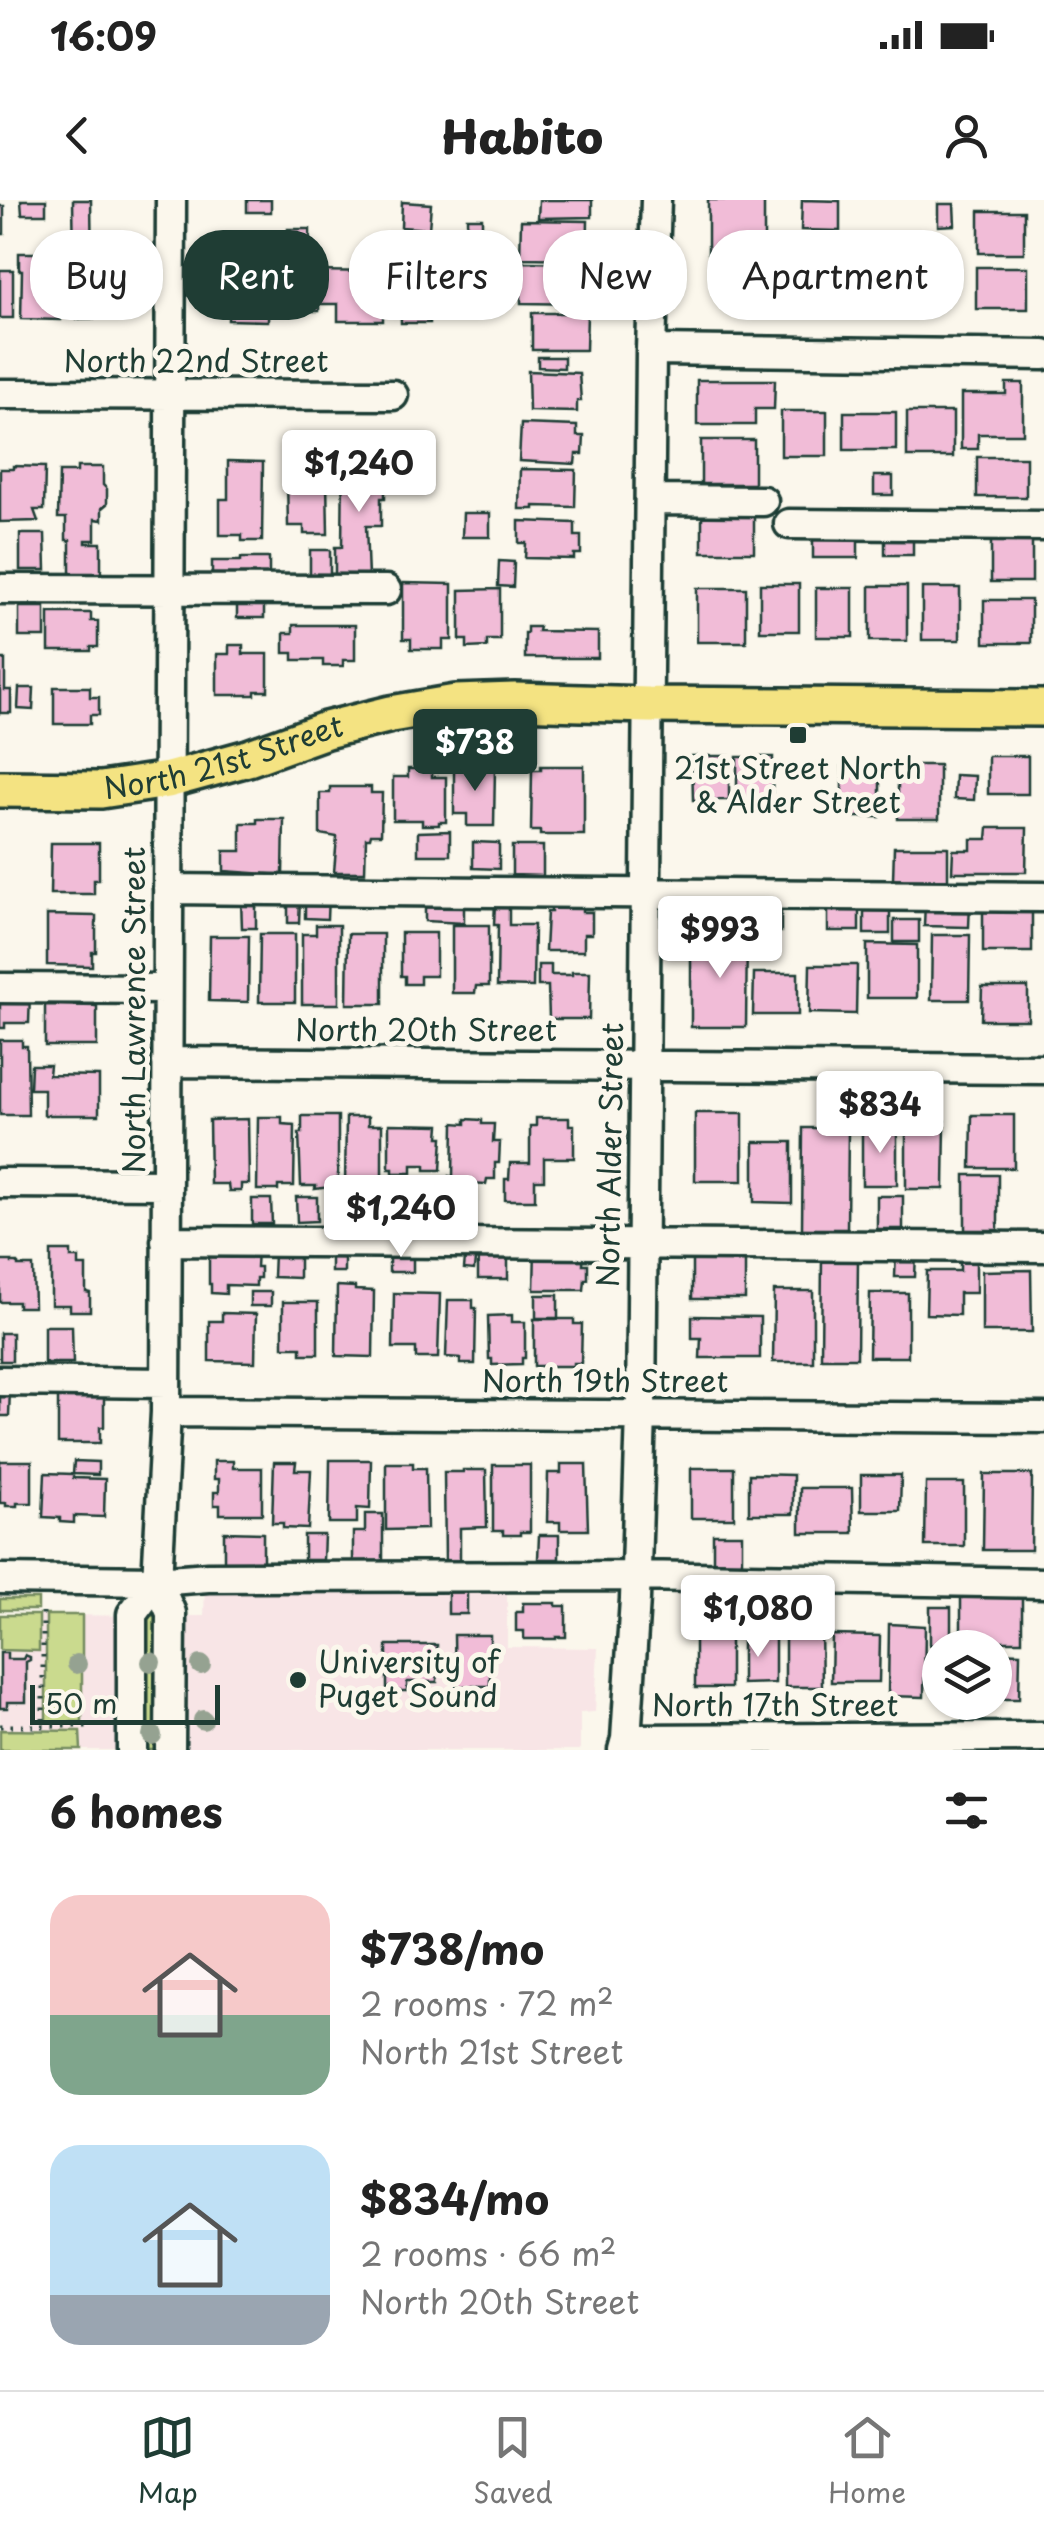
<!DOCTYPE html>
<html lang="en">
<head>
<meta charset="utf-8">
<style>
	body { margin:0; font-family:"Playpen Sans",sans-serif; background:#f6f6f6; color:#222; height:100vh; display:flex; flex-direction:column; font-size:38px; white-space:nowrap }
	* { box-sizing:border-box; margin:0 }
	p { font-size:32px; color:#767676 }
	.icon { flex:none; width:55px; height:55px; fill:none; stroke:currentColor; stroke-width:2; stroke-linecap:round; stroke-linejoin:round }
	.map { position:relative; height:1550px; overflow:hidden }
	.side { display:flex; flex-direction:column; background:#fff; flex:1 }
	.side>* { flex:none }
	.guide { position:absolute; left:30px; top:30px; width:985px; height:90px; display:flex; gap:20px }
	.tools { position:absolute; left:922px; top:1430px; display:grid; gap:20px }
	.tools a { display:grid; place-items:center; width:90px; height:90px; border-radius:50%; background:#fff; box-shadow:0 2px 8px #0004; font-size:50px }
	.scale { position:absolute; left:30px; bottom:25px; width:190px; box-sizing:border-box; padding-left:10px; border:5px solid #1f3d34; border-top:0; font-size:28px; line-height:35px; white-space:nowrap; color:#1f3d34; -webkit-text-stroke:8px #fbf7ec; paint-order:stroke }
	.price { position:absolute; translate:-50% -85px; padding:0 22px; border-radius:10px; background:#fff; color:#222; font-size:32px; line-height:65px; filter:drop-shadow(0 2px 5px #0008) }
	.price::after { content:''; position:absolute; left:50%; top:60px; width:30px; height:22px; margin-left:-15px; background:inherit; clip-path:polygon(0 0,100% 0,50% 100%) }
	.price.on { background:#1f3d34; color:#fff }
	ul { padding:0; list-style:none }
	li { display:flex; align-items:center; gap:30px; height:250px; padding:0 50px }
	li span { display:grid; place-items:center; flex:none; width:280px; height:200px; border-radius:30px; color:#555 }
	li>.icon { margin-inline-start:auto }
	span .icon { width:120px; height:120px; fill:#fffc; stroke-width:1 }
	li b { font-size:42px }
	h2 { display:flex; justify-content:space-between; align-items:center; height:120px; padding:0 50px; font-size:42px }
	.pill { padding:0 35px; border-radius:40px; background:#fff; box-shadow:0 2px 8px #0004; font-size:35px; line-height:90px }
	.pill.on { background:#1f3d34; color:#fff }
	.status { display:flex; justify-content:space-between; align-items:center; height:70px; padding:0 50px; background:#fff; direction:ltr }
	.status svg { height:28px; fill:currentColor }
	header { display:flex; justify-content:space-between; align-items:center; height:130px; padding:0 50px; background:#fff; font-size:45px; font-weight:800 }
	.dock { display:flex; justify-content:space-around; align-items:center; height:140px; border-top:2px solid #e0e0e0; background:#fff; font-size:28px; color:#767676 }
	.dock a { display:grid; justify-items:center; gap:5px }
	.dock .on { color:#1f3d34 }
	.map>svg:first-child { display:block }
	.built { fill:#f8e5e6 }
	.green { fill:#cada8e; stroke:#748c61; stroke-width:2.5 }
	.building { fill:#f1bcd7; stroke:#1f3d34; stroke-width:2.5 }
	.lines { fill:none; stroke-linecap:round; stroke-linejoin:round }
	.minor-casing { stroke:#1f3d34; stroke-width:35 }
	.major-casing { stroke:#1f3d34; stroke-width:42 }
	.path { stroke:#1f3d34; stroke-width:5; stroke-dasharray:2.5 8; stroke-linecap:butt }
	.minor { stroke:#fbf7ec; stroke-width:28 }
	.major { stroke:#f4e382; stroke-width:35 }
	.tree { fill:#95a291 }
	.poi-dot { fill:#1f3d34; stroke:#fbf7ec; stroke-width:4 }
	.labels { text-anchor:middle; stroke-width:10; stroke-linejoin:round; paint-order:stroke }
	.street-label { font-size:30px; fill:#1f3d34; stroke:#fbf7ec }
	.poi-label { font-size:30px; fill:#1f3d34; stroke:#fbf7ec }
</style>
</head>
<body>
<div class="status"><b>16:09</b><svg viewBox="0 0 49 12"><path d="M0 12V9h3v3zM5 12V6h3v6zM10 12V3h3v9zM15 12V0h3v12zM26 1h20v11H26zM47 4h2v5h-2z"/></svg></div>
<header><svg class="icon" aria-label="back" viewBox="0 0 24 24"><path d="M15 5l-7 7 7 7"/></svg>Habito<svg class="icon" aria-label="person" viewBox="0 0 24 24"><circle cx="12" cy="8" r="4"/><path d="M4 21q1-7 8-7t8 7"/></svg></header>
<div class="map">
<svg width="1044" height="1550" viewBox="0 0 1044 1550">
	<rect width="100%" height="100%" fill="#fbf7ec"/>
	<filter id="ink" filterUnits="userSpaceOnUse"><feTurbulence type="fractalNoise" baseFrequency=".01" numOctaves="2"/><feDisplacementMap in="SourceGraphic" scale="20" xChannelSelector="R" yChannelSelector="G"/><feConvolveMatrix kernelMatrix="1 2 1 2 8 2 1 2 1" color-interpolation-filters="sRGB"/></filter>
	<g filter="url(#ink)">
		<path class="built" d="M205 1386 507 1390V1447L598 1448 595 1512 580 1513V1550H0V1415L204 1416Z"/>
		<path class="green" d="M0 1399H38V1410H0Z
			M0 1415H39V1451L0 1450Z
			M46 1415H82V1522H46Z
			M140 1415 161 1416V1550H140Z
			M0 1530 80 1531 81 1550H0Z"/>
		<path class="building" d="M21 0H46V14H22Z
			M73 0H91L92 70H112L110 118 75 119Z
			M247 0H271V12H247Z
			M539 0H592V17L538 18Z
			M708 0H764V53H708Z
			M802 0 840 1V31L801 30Z
			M402 2 431 4 429 29 401 27Z
			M938 4H954L955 25 938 26Z
			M0 6H4V34H0Z
			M979 11H1024V53H979Z
			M467 18H482V39H486V54H468Z
			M521 20 588 21 587 59 520 58Z
			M288 29H310V71L383 72V121H338V104H319V111H305L306 105H287V61H285V46H288Z
			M449 36H465L466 69H450Z
			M847 50H891V95H847Z
			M19 53H62L61 120 21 119 22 70H19Z
			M229 59 269 60 268 121 228 120 229 86H232L233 76 228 75Z
			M785 59 836 60 835 105 800 104 801 85H784Z
			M521 62 587 63V104L521 103Z
			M902 62H953V96H902Z
			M976 67H1028V109H976Z
			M0 70H13V118H0Z
			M429 75 430 123H401L400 76Z
			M532 113H587L586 150H532Z
			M538 157H564V168L538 167Z
			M528 171 579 173 581 201H577V212L529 211Z
			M697 180H775L774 209H755V225H697Z
			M1006 183H1023V234H978V249H961V194H1006Z
			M781 211H827V256H781Z
			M844 212H896V250H844Z
			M907 212H953V257H907Z
			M521 224 577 226V236H584L583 254H576L575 264 519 261Z
			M701 240H754V284H701Z
			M977 257H1026V297H977Z
			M317 260V280H327L328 334H304V326H288L287 278H289V261Z
			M228 261 263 262 262 341H242V335H220V299H228Z
			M343 261H385V298H381V326H366L368 377H335V347H342Z
			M13 266 45 267 44 310H34L38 321 0 322V269H13Z
			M77 267H103V285L107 289V304L102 308V320L95 319V340H86V343H101V374H70V340H66V318H58L59 272H77Z
			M520 269 576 270 575 307 534 306V309H519Z
			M874 276H893V295H874Z
			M463 313H490V337H462Z
			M702 314H754V352H702Z
			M519 321 575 323V336H581V354H574V359L525 358 526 343H519Z
			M813 331H858V358H813Z
			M20 334H45L46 370H20Z
			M885 334H913V355H885Z
			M991 337H1032V382H991Z
			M310 350H330V377H310Z
			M241 358H269V379H212V361H241Z
			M499 361 514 362 513 387 498 386Z
			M403 383 452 384V440H443V449H411V439H403Z
			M760 384H799V431H760Z
			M870 386H907V441H870Z
			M697 388H746V442H697Z
			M816 388H853V437H816Z
			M922 388H960V440H922Z
			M500 389V440H487V447L467 448V440H460V390Z
			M984 400H1031V443H984Z
			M237 401 264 402V418H237Z
			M19 407H45V437H19Z
			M49 413H91V421H98V447H91V451H49Z
			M293 425H355V460H343V466H323V460H293V453H284V433H293Z
			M527 427H539L538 431 598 432V458H525V433H527Z
			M229 445H243V454H268V491H255V495H217V454H229Z
			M0 459H5V490H11V513H0Z
			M54 487H90V497H99V515H90V524H54Z
			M19 488H34L33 510 18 509Z
			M692 556H729V600H693Z
			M988 556H1028V594H988Z
			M737 557H773L772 600H737Z
			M842 564H880V617H842Z
			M917 565H939V619H898V574H917Z
			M454 566H495L494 626H467V614H454Z
			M541 566H584V635H540V631H531L532 570H541Z
			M408 569H432V577H446V622H439V625H422V620H393V577H408Z
			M955 575 975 576 974 600 954 599Z
			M330 587H371V593H382L381 634H371L370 638H366L365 672H334L337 637 320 634V593H330Z
			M257 619H284L283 675 224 671V651H241V623H257Z
			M988 628H1027L1026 672H952L953 650H971V639H987Z
			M450 631V655H418V632Z
			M473 642 499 643V669L473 668Z
			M51 643H99V680H94V694H50Z
			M512 646H543V676L512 675Z
			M894 647H948V680H893Z
			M305 695 328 696 327 719 305 718Z
			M425 697 464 699V723L425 721Z
			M288 698H300L299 723H288Z
			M551 699H582V712H592V734H584V751H545L547 712H551Z
			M890 699V734H864V700Z
			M241 700H256V728H242Z
			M719 701H746L745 723 718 722Z
			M495 702H509V725H534L533 787 497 786 498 725H494Z
			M925 702 970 703 969 727 924 726Z
			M828 703H859V731H828Z
			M983 704H1032V752H983Z
			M753 706H781V732H753Z
			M47 715 96 716V752H92V766L47 765Z
			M894 720H919V742H894Z
			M316 725H339V804H302V734H316Z
			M452 725H489V786H476L475 793H452Z
			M710 730H747L746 827H691V749H710Z
			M401 733H436V776H420V784H405V776H401Z
			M260 734H295V802H259Z
			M348 734H383V804H347Z
			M932 735H970L969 800H931Z
			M210 736H249L248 802 209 801Z
			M867 744 917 745V798H867Z
			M538 765H551V775H572V772H590L589 819H549L548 786H538Z
			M810 765H857L856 814 809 813Z
			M754 773H798V815H753Z
			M982 787H1028V820H981Z
			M0 795H30L29 823H5V828H0Z
			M45 805 97 806V846H45Z
			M0 840H22V846H27L28 915H0Z
			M31 865H50L49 875 99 876V915H44V889H30Z
			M695 913H743V981H695Z
			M972 915H1014V968H971Z
			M302 916H338V986L315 989 316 986H301L299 933H302Z
			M258 917H282V924L295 925 294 986H278V990H257Z
			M346 917H368V925H382V986H345Z
			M536 918H569V925H574V958H544V980H535V1000H505V979H509L510 963H530V926H536Z
			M248 919 249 984H241V991H229L228 984H210L209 920Z
			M466 919 482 920V924H494L493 942H500L499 963H495V979H487L486 984 470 983 469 1009H474V1025L427 1024 429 995H449V976L453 977 454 923 466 924Z
			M906 921H945L944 989H906Z
			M389 924 440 925 439 937H443L441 970H425V965H412V973H393V969H389Z
			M862 926H897V985H862Z
			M803 928H848L847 1029H802Z
			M754 942H792V1003L754 1002Z
			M965 975H998V1030H965Z
			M877 996H903V1029H877Z
			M296 997H317V1021L297 1022Z
			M252 999H271L272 1024H252Z
			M342 1001H361V1025H342Z
			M466 1047 476 1048 474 1070 464 1069Z
			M331 1048H344V1072H331Z
			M535 1048 584 1049 583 1064H588V1079H585L584 1090H534Z
			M209 1049 257 1050 256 1067H260V1078H256V1086L226 1085V1094L211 1093V1084H209Z
			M389 1049H413V1072H389Z
			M960 1050H976V1093H959V1115L926 1114 927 1071H960Z
			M51 1051H71V1058H79V1066H86V1092L90 1093V1111H70V1105H51Z
			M478 1051H508V1079H478Z
			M896 1052 916 1053 915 1077H895Z
			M274 1053 299 1054V1078L273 1077Z
			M822 1056H858L857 1158H821Z
			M692 1057H745V1099H692Z
			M0 1061H12V1063H18V1066H33L34 1107H18V1102H0Z
			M1031 1070 1032 1132H982V1071Z
			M337 1086 355 1087V1090L374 1091 373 1157 336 1156Z
			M774 1091H813V1162H773Z
			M250 1092H271V1106H250Z
			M394 1093 440 1094 438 1158H416V1148H393Z
			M870 1093H908V1157H869Z
			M536 1095H558V1118H536Z
			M448 1100H473V1108H476L475 1164H460V1158L446 1157Z
			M283 1102H318V1154H301V1147H283Z
			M222 1113 256 1114 255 1162 209 1161V1121H222Z
			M512 1115V1122H525V1158H522V1164L492 1165V1159H489L488 1116Z
			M692 1116 760 1117V1158H700L701 1138H692Z
			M534 1119H574V1124H582L581 1163H573V1166H534Z
			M44 1126H72L73 1163H44Z
			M0 1133H12V1161H0Z
			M0 1189H10L9 1216H0Z
			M58 1194H104V1227H100V1243H58Z
			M330 1260H371L370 1309 357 1308V1323H329Z
			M0 1261H32V1303H17V1306H6V1303H0Z
			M74 1261 98 1262V1275L73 1274Z
			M214 1261H233V1268H262V1314H220V1305H214V1292H219V1279H214Z
			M274 1262H296L295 1270H311L308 1329 283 1328V1323H272Z
			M386 1263H413V1268H426L427 1329 386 1330Z
			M561 1264H586L588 1330H560V1322H547L548 1273H561Z
			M493 1265H530V1332H520V1335H503V1331H493Z
			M691 1268H734V1318H691Z
			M463 1270H486L487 1327 460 1328V1361L445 1362 444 1272H463Z
			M45 1273 73 1274V1278L105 1279 104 1317 74 1316V1323L60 1322V1318L43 1317Z
			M749 1274 793 1275V1314H749Z
			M984 1274H1032L1031 1350H983Z
			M861 1275H901L900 1311H861Z
			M926 1283H964V1346H925Z
			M800 1288H852L853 1333H800Z
			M365 1314H383V1362H353V1332H365Z
			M224 1332 263 1333V1362H224Z
			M713 1334H742V1364H713Z
			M304 1335H324L323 1360H304Z
			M539 1335H559V1359H538Z
			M961 1388H1022V1441H961Z
			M448 1389H467V1414H448Z
			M693 1391 739 1392 738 1420H693Z
			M756 1391H778L779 1416 757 1417Z
			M523 1403H556V1406H566V1437H556V1439H524V1431H516V1412H523Z
			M930 1407H951V1445H930Z
			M889 1424 925 1426 924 1497 888 1496Z
			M785 1429H821L822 1487H785Z
			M695 1431H730V1488H695Z
			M454 1435H490V1486H455Z
			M832 1435 880 1436 879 1482H831Z
			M742 1437H775V1483L742 1484Z
			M387 1445H437V1482H407V1491H387Z
			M995 1452 1020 1453 1019 1499H995Z
			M0 1453H7V1459H23L25 1455 30 1457V1460L26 1462V1502H7V1508H0Z"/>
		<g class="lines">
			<g class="minor-casing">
				<path id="minor" d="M651 150 1044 155
					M0 194 393 195
					M650 300 763 301
					M789 324 1044 326
					M0 389 386 390
					M168 689 1044 697
					M0 788 167 789
					M167 862 1044 869
					M0 983 166 984
					M166 1041 1044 1047
					M0 1181 166 1183
					M166 1212 1044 1218
					M0 1379 157 1381 208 1377 635 1376 1044 1383
					M626 1539 1044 1537
					M132 1550V1414L157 1381
					M170 1550 171 1413 157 1381 166 1212 171 0
					M623 1550 626 1539 635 1399 641 1214 651 150 656 0"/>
			</g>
			<g class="major-casing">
				<g id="major">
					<path id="s1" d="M0 589 101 590 168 580 248 558 326 530 391 514 456 503 515 501 648 505 1044 508"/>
				</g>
			</g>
			<path class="path" d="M43 1413V1526
				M0 1526H88"/>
			<use href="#minor" class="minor"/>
			<use href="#major" class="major"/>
		</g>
		<g class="tree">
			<circle cx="151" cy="1462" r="10"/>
			<circle cx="77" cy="1464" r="10"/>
			<circle cx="201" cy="1465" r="10"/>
			<circle cx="203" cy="1520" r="10"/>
			<circle cx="152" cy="1535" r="10"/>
		</g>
	</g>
	<g class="poi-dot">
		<rect x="788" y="525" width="20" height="20" rx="5"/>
		<circle cx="298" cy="1480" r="10"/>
	</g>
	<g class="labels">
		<g class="street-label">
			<text x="196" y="172">North 22nd Street</text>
			<text dy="10" stroke="none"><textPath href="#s1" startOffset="228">North 21st Street</textPath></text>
			<text transform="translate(135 810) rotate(-90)" y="10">North Lawrence Street</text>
			<text x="426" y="841">North 20th Street</text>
			<text transform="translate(611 955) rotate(-89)" y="10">North Alder Street</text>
			<text x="605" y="1192">North 19th Street</text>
			<text x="775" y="1516">North 17th Street</text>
		</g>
		<g class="poi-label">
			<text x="798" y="579">21st Street North<tspan x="798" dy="34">&amp; Alder Street</tspan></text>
			<text x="318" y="1473" text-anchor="start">University of<tspan x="318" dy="34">Puget Sound</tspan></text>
		</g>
	</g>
</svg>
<div class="tools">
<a><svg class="icon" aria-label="layers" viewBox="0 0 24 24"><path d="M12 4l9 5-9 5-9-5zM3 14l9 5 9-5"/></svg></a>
</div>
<div class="scale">50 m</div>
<b class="price" style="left:359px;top:315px">$1,240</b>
<b class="price on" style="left:475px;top:594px">$738</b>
<b class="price" style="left:720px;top:781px">$993</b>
<b class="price" style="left:880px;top:956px">$834</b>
<b class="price" style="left:401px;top:1060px">$1,240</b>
<b class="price" style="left:758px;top:1460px">$1,080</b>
<div class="guide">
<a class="pill">Buy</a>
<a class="pill on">Rent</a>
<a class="pill">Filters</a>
<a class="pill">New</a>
<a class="pill">Apartment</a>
</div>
</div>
<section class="side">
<h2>6 homes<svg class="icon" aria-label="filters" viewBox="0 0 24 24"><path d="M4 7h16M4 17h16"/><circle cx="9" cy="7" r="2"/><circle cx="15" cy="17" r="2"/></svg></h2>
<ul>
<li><span style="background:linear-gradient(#f6c9c9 60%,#7fa58c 0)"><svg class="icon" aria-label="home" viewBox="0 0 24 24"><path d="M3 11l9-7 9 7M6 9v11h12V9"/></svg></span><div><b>$738/mo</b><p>2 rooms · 72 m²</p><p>North 21st Street</p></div></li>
<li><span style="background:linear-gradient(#bfe0f5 75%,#9aa5b1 0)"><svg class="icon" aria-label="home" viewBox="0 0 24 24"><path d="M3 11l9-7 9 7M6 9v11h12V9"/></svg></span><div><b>$834/mo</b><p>2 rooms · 66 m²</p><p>North 20th Street</p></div></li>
</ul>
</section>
<nav class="dock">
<a class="on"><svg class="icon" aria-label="map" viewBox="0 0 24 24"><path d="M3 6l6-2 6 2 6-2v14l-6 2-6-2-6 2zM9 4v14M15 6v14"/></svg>Map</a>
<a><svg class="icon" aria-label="saved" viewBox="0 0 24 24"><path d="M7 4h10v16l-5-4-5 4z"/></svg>Saved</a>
<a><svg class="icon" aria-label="home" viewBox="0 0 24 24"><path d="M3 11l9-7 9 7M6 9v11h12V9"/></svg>Home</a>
</nav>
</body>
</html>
